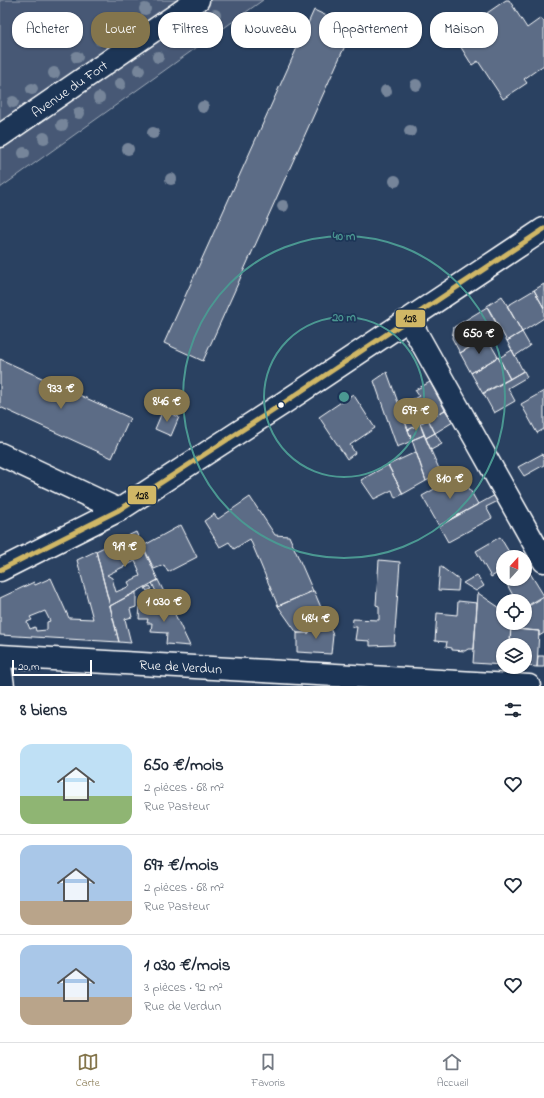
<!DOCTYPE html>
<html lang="fr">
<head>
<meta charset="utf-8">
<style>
	body { margin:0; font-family:"Indie Flower",sans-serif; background:#f2f2f3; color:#1f2937; height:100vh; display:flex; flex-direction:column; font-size:15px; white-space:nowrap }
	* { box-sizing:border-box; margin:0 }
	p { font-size:13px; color:#747a83 }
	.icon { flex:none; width:22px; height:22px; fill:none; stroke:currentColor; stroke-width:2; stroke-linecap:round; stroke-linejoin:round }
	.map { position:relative; height:686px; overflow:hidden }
	.side { display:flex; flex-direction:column; background:#fff; flex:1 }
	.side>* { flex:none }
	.banner { position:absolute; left:12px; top:12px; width:520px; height:36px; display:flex; gap:8px }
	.needle { width:26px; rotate:21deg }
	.fabs { position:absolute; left:496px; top:550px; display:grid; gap:8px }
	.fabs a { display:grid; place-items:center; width:36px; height:36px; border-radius:50%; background:#fff; box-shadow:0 1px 3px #0004; font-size:20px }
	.scale { position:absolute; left:12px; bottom:10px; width:80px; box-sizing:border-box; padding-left:4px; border:2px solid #fff; border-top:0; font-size:11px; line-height:14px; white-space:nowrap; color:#fff; -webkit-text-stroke:3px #1d3557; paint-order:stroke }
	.price { position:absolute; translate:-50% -34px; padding:0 9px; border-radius:14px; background:#84754c; color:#fff; font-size:13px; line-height:26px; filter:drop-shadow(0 1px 2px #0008) }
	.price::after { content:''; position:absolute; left:50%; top:24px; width:12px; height:9px; margin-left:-6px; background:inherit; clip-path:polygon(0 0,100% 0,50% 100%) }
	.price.selected { background:#222; color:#fff }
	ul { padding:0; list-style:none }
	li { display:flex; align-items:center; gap:12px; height:100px; padding:0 20px }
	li+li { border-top:1px solid #e0e1e3 }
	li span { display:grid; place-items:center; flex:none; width:112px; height:80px; border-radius:12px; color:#555 }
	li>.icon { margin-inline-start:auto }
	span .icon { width:48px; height:48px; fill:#fffc; stroke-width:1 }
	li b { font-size:17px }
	h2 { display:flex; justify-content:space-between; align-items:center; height:48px; padding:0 20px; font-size:17px }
	.pill { padding:0 14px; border-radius:16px; background:#fff; box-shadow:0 1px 3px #0004; font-size:14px; line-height:36px }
	.pill.selected { background:#84754c; color:#fff }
	.menu { display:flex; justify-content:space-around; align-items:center; height:56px; border-top:1px solid #e0e1e3; background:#fff; font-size:11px; color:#747a83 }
	.menu a { display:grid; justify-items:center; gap:2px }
	.menu .selected { color:#84754c }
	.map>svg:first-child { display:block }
	.green { fill:#465975; stroke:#a2acba }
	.building { fill:#5b6c86; stroke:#fff; fill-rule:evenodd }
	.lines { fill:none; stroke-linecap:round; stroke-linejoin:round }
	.minor-casing { stroke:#fff; stroke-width:25 }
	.minor { stroke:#1d3557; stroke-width:22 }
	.bus-1-casing { stroke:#1d3557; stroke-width:8 }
	.bus-1 { stroke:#d0b766; stroke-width:5 }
	.tree { fill:#76859a }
	.ring { fill:none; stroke:#4b9892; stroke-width:2 }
	.bus-dot { fill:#fff; stroke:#1d3557; stroke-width:1.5 }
	.labels { text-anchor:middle; stroke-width:3.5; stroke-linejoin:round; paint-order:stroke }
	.street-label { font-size:14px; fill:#fff; stroke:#1d3557 }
	.centre { fill:#4b9892; stroke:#1d3557; stroke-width:2 }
	.ring-label { font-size:12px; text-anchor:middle; font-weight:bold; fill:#4b9892; stroke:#1d3557; stroke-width:3.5; stroke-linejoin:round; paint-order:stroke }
	.line-badge { stroke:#1d3557; stroke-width:1.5 }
	.pale-badge-label { font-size:11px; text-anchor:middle; font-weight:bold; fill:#111 }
</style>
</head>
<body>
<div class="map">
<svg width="544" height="686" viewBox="0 0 544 686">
	<rect width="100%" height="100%" fill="#2a4161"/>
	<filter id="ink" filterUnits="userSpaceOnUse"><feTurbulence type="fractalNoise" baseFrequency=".025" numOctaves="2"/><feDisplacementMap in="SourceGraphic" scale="8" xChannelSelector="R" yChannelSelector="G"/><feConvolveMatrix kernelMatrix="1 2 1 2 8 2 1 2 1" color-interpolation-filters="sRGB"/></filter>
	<g filter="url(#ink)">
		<path class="green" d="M0 0H263L0 188Z"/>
		<path class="building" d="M506 0H509L527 28 541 18 544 22V65L524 79 527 83 503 99 478 61 472 65 457 41 491 19 487 13Z
			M314 10 353 28 203 361 164 343Z
			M544 284V308L534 290Z
			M534 290 544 308V318L522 332 507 306Z
			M502 296 522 332 507 341 487 306Z
			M487 307 500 330 460 353 452 338 454 327Z
			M522 332 530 346 515 356 507 341Z
			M487 338 498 357 471 373 460 353Z
			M512 350 523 371 510 379 499 358Z
			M498 357 510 379 483 394 471 373Z
			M0 359 130 418 112 458 0 407Z
			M524 371 527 377 508 388 515 401 494 413 483 393Z
			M387 372 412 441 397 447 374 381Z
			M430 382 445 410 408 430 400 406 419 396 415 390Z
			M544 391V429L537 433 521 404Z
			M353 394 375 428 350 445 355 453 347 459 319 417Z
			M163 410 179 417 171 436 155 429Z
			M445 410 453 422 435 433 428 419Z
			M428 419 435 433 426 438 420 424Z
			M420 424 424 435 412 440 408 430Z
			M435 433 442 444 431 450 426 438Z
			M424 435 441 473 426 481 412 440Z
			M416 452 426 481 403 494 388 465Z
			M542 454 544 457V465L524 476 518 467Z
			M388 465 403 494 395 498 392 490 374 499 361 480Z
			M461 474 478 504 439 526 422 496Z
			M497 494 500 500 486 507 492 518 448 542 439 526Z
			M250 497 275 535 289 536 313 591 278 606 250 539 234 549 229 542 220 547 204 521 214 514 218 519Z
			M181 525 197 557 168 572 164 565 154 569 143 546Z
			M136 532 158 580 110 606 96 551ZM135 561 139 570 138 571 140 576 128 582 130 586 116 592 112 578 107 575Z
			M500 537 512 557H503V570L491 577 476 551Z
			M96 551 119 642 0 635V598L34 582 35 585 51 578 69 618 93 619 77 560ZM45 611 50 621 47 622V630L36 631 35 627 30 629 27 622 32 620 30 617Z
			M379 560 400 562 394 645 370 646V641L355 640 357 627H352L353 619 379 620V606L376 605Z
			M525 565 544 596 525 607V601H516L504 579H525Z
			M440 566 459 580 458 591 438 590Z
			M477 575 484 586 476 591 463 583Z
			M158 580 164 592 158 596 152 583Z
			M150 586 152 589 147 591 145 588Z
			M313 591H314L328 624 310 623 309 633H297L278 606Z
			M136 592V607L130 609 132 617 125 619 131 643 119 642 110 606Z
			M478 593 503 610V623H511L510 645H503V665L473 663Z
			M544 597V633L539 636V631L515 629V623H525V608Z
			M458 601 477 603 474 649H468L465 651 452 650V648L446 647 447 642 435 641 437 613 457 615Z
			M140 605 171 606 190 646 166 644 167 633 151 632 152 623H147L148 619H139Z
			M310 623 328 624 333 635 331 654 297 652V633H309Z
			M511 623H515V629L539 631 537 667 525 666V645H510Z
			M538 656H544V667H537Z"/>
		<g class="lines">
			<g class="minor-casing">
				<g id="minor">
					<path id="s1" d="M0 136 198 0"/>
					<path d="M409 320 544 561"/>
					<path d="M0 454 119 510"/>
					<path d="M0 570 119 510 282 404 544 229"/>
					<path id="s2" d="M0 656 529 686"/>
					<path d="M0 665 3 686"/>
				</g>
			</g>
			<use href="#minor" class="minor"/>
			<g class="bus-1-casing">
				<path id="bus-1" d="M0 570 119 510 282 404 544 229"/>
			</g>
			<use href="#bus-1" class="bus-1"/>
		</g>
		<g class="tree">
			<circle cx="145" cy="9" r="6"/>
			<circle cx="215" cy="15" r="6"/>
			<circle cx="123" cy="24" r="6"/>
			<circle cx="198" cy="28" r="6"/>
			<circle cx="355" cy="36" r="6"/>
			<circle cx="100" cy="40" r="6"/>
			<circle cx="259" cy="40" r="6"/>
			<circle cx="178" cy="42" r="6"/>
			<circle cx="77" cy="57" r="6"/>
			<circle cx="158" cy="57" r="6"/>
			<circle cx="139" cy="70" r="6"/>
			<circle cx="54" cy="73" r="6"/>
			<circle cx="120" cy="84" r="6"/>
			<circle cx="416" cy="85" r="6"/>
			<circle cx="32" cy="89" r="6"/>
			<circle cx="386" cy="91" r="6"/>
			<circle cx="99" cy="98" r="6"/>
			<circle cx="13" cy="102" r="6"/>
			<circle cx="203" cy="107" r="6"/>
			<circle cx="79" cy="113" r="6"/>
			<circle cx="62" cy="125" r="6"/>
			<circle cx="410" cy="131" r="6"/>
			<circle cx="153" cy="133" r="6"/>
			<circle cx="44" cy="138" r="6"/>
			<circle cx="128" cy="149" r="6"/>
			<circle cx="24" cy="153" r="6"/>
			<circle cx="171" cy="179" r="6"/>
			<circle cx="395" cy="181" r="6"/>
			<circle cx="283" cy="206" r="6"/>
		</g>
	</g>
	<g class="ring">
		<circle cx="344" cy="397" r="80"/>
		<circle cx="344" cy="397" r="161"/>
	</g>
	<circle class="bus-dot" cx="281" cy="405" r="3.5"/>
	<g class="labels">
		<g class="street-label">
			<text dy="5" stroke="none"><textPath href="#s1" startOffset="84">Avenue du Fort</textPath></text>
			<text dy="5" stroke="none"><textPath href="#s2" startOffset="181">Rue de Verdun</textPath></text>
		</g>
	</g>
	<circle cx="344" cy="397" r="6" class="centre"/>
	<g class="ring-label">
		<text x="344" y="240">40 m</text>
		<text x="344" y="321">20 m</text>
	</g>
	<g class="line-badge">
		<rect x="395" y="309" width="31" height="19" rx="4" fill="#d0b766"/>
		<rect x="127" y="485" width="30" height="20" rx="4" fill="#d0b766"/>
	</g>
	<g class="pale-badge-label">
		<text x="410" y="322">128</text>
		<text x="142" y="499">128</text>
	</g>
</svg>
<div class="fabs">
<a><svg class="needle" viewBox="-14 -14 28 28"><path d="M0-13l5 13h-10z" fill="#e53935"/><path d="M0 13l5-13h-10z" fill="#747a83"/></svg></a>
<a><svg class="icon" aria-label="locate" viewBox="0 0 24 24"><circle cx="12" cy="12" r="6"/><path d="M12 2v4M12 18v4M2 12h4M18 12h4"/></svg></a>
<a><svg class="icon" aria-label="layers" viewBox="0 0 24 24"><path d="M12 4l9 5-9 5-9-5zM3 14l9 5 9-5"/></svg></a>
</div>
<div class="scale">20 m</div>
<b class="price selected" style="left:479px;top:355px">650 €</b>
<b class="price" style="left:61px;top:410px">933 €</b>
<b class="price" style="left:167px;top:423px">846 €</b>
<b class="price" style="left:416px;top:432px">697 €</b>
<b class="price" style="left:450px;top:500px">810 €</b>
<b class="price" style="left:125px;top:568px">919 €</b>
<b class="price" style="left:164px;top:623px">1 030 €</b>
<b class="price" style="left:316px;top:640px">484 €</b>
<div class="banner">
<a class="pill">Acheter</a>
<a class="pill selected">Louer</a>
<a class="pill">Filtres</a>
<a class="pill">Nouveau</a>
<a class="pill">Appartement</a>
<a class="pill">Maison</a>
</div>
</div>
<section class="side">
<h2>8 biens<svg class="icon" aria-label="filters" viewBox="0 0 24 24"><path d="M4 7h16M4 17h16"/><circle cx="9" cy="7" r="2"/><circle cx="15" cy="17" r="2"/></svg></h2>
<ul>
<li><span style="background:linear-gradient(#bfe0f5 65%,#8fb573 0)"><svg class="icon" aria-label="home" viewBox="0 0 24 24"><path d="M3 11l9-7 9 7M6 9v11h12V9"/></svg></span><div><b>650 €/mois</b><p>2 pièces · 68 m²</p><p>Rue Pasteur</p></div><svg class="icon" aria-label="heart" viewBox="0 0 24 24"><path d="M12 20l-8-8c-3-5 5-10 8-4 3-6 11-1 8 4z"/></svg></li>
<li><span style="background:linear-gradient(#a9c7e8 70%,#b9a48a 0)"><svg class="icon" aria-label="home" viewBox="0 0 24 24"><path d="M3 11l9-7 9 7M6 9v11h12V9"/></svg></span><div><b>697 €/mois</b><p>2 pièces · 68 m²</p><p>Rue Pasteur</p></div><svg class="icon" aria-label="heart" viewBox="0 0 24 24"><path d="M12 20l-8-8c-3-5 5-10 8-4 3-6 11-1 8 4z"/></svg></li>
<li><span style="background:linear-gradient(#a9c7e8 65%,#b9a48a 0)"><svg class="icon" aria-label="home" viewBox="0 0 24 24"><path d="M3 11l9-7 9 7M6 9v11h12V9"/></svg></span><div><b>1 030 €/mois</b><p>3 pièces · 92 m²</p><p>Rue de Verdun</p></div><svg class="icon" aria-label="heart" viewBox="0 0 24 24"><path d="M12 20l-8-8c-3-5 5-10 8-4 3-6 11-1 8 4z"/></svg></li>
</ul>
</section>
<nav class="menu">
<a class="selected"><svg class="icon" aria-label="map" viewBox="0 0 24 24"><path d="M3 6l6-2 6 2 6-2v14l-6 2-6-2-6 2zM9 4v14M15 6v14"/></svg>Carte</a>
<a><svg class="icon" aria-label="saved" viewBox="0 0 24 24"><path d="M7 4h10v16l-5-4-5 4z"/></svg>Favoris</a>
<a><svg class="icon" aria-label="home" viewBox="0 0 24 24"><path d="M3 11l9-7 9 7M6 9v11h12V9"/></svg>Accueil</a>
</nav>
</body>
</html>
